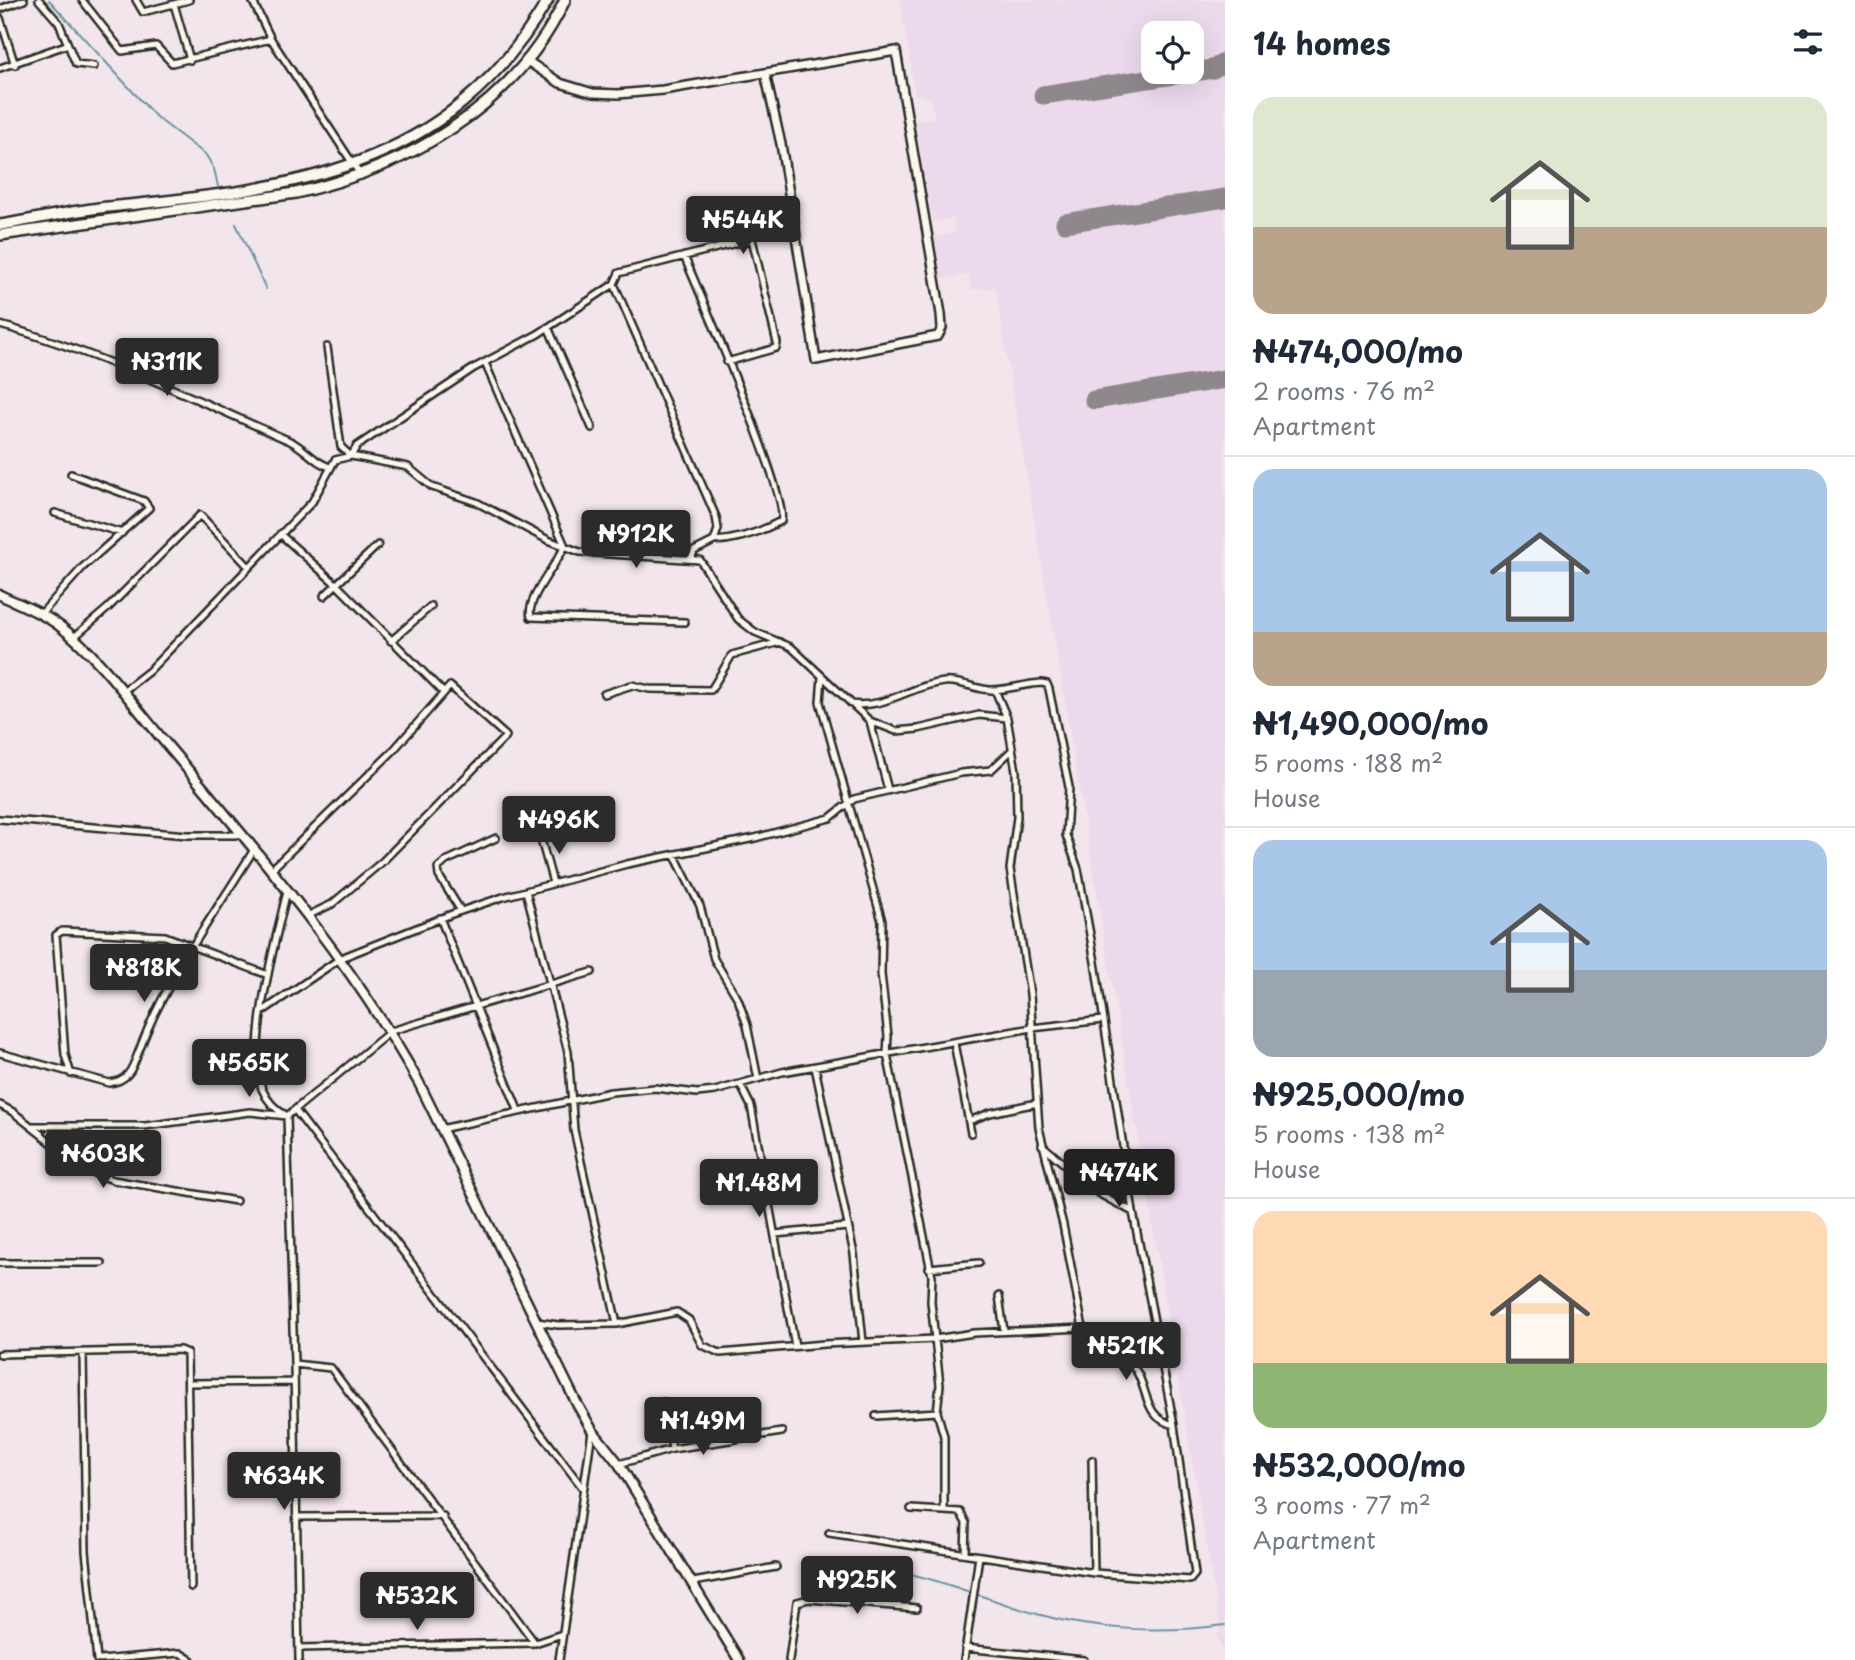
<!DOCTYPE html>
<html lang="en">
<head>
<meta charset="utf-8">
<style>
	body { margin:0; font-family:"Playpen Sans",sans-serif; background:#f6f6f7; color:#1f2937; height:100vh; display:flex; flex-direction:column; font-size:26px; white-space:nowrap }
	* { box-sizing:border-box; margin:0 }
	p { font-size:23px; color:#747a83 }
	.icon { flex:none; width:38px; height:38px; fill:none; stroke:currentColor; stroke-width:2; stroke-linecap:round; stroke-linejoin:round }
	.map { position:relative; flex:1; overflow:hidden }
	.drawer { display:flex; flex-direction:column; background:#fff; width:630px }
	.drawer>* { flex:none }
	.fabs { position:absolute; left:1141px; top:21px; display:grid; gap:14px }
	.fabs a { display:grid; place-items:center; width:63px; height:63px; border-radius:14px; background:#fff; box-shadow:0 7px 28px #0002; font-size:35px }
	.price { position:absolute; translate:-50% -60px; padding:0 16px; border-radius:7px; background:#2b2b2b; color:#fff; font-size:23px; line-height:46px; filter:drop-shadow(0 2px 4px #0008) }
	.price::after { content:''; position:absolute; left:50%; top:42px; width:21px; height:16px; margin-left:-10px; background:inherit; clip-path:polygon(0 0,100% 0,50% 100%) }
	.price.current { background:#222; color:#fff }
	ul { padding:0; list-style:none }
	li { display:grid; align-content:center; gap:14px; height:371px; padding:0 28px }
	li+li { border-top:2px solid #e0e1e3 }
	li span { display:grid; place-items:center; height:217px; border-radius:21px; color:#555 }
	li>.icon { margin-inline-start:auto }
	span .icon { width:126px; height:126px; fill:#fffc; stroke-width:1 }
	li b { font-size:30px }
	h2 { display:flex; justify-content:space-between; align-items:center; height:84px; padding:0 28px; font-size:30px }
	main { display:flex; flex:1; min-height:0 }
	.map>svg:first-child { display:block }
	.built { fill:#ecdaec; fill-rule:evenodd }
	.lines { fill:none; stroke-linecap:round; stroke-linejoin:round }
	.stream { stroke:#6c91a7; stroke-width:2 }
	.taxiway { stroke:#8e888c; stroke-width:19 }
	.minor-casing { stroke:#2b2b2b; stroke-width:10 }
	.tertiary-casing { stroke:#2b2b2b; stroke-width:12 }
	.secondary-casing { stroke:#2b2b2b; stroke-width:13 }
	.trunk-casing { stroke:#2b2b2b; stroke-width:14 }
	.minor { stroke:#fbf7ec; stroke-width:5 }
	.tertiary { stroke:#fbf7ec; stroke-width:7 }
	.secondary { stroke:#fbf7ec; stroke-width:8 }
	.trunk { stroke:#fbf7ec; stroke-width:9 }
</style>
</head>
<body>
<main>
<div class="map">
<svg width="1225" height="1660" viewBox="0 0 1225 1660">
	<rect width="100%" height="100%" fill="#f2e6ec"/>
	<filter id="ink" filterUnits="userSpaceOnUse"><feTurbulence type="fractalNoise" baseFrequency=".0143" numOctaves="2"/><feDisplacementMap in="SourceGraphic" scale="14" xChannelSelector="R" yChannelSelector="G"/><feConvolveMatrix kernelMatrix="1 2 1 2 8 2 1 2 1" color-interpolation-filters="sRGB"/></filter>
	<g filter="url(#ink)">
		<path class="built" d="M900 0H1225V1658L1216 1634 1221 1633 995 287 972 290 968 275 942 279 934 237 954 233V218L933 222 915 120 935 117 931 99 915 94ZM1192 33V72H1153V33Z"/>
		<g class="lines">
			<path class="stream" d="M49 0 156 117 206 155 214 169 218 186
				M236 224 266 289
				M893 1570C943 1580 988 1600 1037 1614 1096 1631 1165 1633 1225 1625"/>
			<path class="taxiway" d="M1043 95 1213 69 1225 62
				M1065 223 1225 198
				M1094 400 1225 379"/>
			<g class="minor-casing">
				<path id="minor" d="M39 0 59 23 76 64 94 66
					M82 0 122 51 156 46 172 63 271 39
					M136 0 143 12 189 0
					M252 0 271 39 361 176
					M174 4 190 60
					M0 9 24 0
					M0 18 15 65
					M0 68 66 45
					M684 256C698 289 791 501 781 521 760 532 738 540 714 541
					M614 284 619 273 752 239 777 343 776 348 727 362
					M0 325C101 353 194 399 290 441 305 448 316 464 330 467
					M548 327 592 428
					M327 347 341 447 351 456 408 467 432 487 476 502 548 540 580 552 700 560 738 619 755 632 791 647 870 721 896 731 918 729 979 715 1007 718
					M485 363 565 546C557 564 525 600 531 617L685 622
					M55 513 122 533
					M280 534 336 584 443 692
					M324 596 378 545
					M41 614 83 567 149 508 144 501 71 474
					M73 638 108 608 200 515 249 567
					M391 641 431 606
					M822 677 820 702 882 921 881 974 888 1036 887 1054 932 1276 931 1302 940 1385 937 1412 944 1436V1511
					M122 692 149 671 312 502 335 460 351 456 357 446 474 368 538 334 614 284 716 517 718 529 714 541 694 551 691 559
					M604 694 632 685 649 689 711 690 732 655 780 642
					M870 721 888 790
					M0 819 187 835H241
					M540 836 553 883
					M674 854 700 906 714 959 738 999 747 1025 758 1079
					M270 871 391 753 450 686 506 736 383 861 332 904 307 916
					M526 891 568 1052 574 1130 617 1324
					M461 911 439 876 438 868 446 861 496 838
					M440 918 518 1110
					M263 1011 341 958 452 914 503 897 627 864 755 838 830 818 854 799 961 773 991 770 1012 750
					M954 1043 971 1133
					M0 1053 109 1083C131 1081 133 1065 141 1046 167 977 215 914 253 851
					M815 1067 854 1254 863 1342
					M71 1074 65 1055 56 935 62 931 165 936 268 975
					M740 1084 751 1106 795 1346
					M0 1105 13 1112 86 1170 113 1180 236 1201
					M295 1110 582 1487
					M969 1121 990 1113 1037 1103
					M31 1126H145L250 1112 287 1116C276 1110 267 1101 262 1089 247 1044 276 938 287 891
					M441 1129 611 1092 655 1088 697 1093 715 1091 782 1072 1032 1028 1103 1020
					M1042 1145 1098 1193 1133 1212
					M775 1234 848 1227
					M0 1263H102
					M929 1268 979 1263
					M999 1296 1004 1331
					M537 1322 558 1325 617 1324 677 1312 689 1320 702 1345 720 1353 824 1344 935 1339 974 1333 1083 1328 1063 1225 1039 1128 1030 994 1010 869 1017 817 1016 771 1007 718 995 690
					M1083 1326C1097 1345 1127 1353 1138 1374 1149 1397 1146 1418 1174 1425
					M83 1353 86 1551 97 1660
					M0 1354 180 1350 187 1353 191 1587
					M294 1364 299 1660
					M189 1383 294 1382
					M663 1402 672 1449
					M876 1416 937 1412
					M1092 1460 1094 1573
					M619 1464 672 1449 782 1432
					M911 1509 960 1512 966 1523 965 1553
					M297 1517 443 1516
					M829 1533 1094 1573 1190 1580 1195 1574 1174 1425 1133 1212 1095 962 1078 869 1066 835 1069 787 1049 689 1047 684 1041 683C1025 684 1008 690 992 690 976 690 960 680 944 682 911 685 887 709 851 704
					M693 1582 776 1567
					M562 1634 535 1643 331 1368 294 1364 287 1116 391 1031 592 972
					M299 1648 535 1643
					M965 1648 1084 1660
					M100 1660 180 1653 191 1660
					M559 1660 592 1431
					M789 1660 797 1602 809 1599 917 1608
					M964 1660 979 1556"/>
			</g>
			<g class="tertiary-casing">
				<path id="tertiary" d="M526 60 560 83 593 93 618 94 663 90 896 51 941 314 942 328 938 336 816 360 781 144 765 73"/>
			</g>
			<g class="secondary-casing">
				<path id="secondary" d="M0 595C21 605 43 613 61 627 99 656 137 710 168 746 258 853 351 960 419 1083L576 1402 592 1430 619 1464 739 1660"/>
			</g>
			<g class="trunk-casing">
				<path id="trunk" d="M0 225C33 220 66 212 99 208 284 189 444 177 548 0
					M0 235 296 193C408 167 514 108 565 0"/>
			</g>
			<use href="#minor" class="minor"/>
			<use href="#tertiary" class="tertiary"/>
			<use href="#secondary" class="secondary"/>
			<use href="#trunk" class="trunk"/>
		</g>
	</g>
</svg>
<div class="fabs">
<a><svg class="icon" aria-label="locate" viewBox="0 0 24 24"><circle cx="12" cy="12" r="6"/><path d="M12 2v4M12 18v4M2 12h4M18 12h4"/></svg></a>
</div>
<b class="price" style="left:743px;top:256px">₦544K</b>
<b class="price" style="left:167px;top:398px">₦311K</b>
<b class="price" style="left:636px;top:570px">₦912K</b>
<b class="price" style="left:559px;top:856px">₦496K</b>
<b class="price" style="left:144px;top:1004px">₦818K</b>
<b class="price" style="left:249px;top:1099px">₦565K</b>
<b class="price" style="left:103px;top:1190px">₦603K</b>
<b class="price current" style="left:1119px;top:1209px">₦474K</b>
<b class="price" style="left:759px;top:1219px">₦1.48M</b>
<b class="price" style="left:1126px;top:1382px">₦521K</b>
<b class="price" style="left:703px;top:1457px">₦1.49M</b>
<b class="price" style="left:284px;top:1512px">₦634K</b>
<b class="price" style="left:857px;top:1616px">₦925K</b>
<b class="price" style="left:417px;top:1632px">₦532K</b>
</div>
<section class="drawer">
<h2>14 homes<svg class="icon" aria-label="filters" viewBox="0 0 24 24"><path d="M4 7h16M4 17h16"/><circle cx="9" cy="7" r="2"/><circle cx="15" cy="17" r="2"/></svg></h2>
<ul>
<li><span style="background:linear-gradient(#dfe7d0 60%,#b9a48a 0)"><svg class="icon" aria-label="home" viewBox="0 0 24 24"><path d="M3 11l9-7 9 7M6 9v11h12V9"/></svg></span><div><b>₦474,000/mo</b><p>2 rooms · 76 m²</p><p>Apartment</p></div></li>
<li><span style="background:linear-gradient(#a9c7e8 75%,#b9a48a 0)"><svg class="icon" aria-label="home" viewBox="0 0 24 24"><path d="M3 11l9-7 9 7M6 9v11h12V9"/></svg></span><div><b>₦1,490,000/mo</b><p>5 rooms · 188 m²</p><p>House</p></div></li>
<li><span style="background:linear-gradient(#a9c7e8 60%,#9aa5b1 0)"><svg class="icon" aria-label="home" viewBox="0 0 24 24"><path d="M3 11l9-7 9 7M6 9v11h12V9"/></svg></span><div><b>₦925,000/mo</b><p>5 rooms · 138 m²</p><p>House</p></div></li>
<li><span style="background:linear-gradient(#ffd9b3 70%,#8fb573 0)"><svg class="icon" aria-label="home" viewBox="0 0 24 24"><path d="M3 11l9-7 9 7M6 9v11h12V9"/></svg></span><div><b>₦532,000/mo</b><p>3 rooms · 77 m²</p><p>Apartment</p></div></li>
</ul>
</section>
</main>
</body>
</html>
